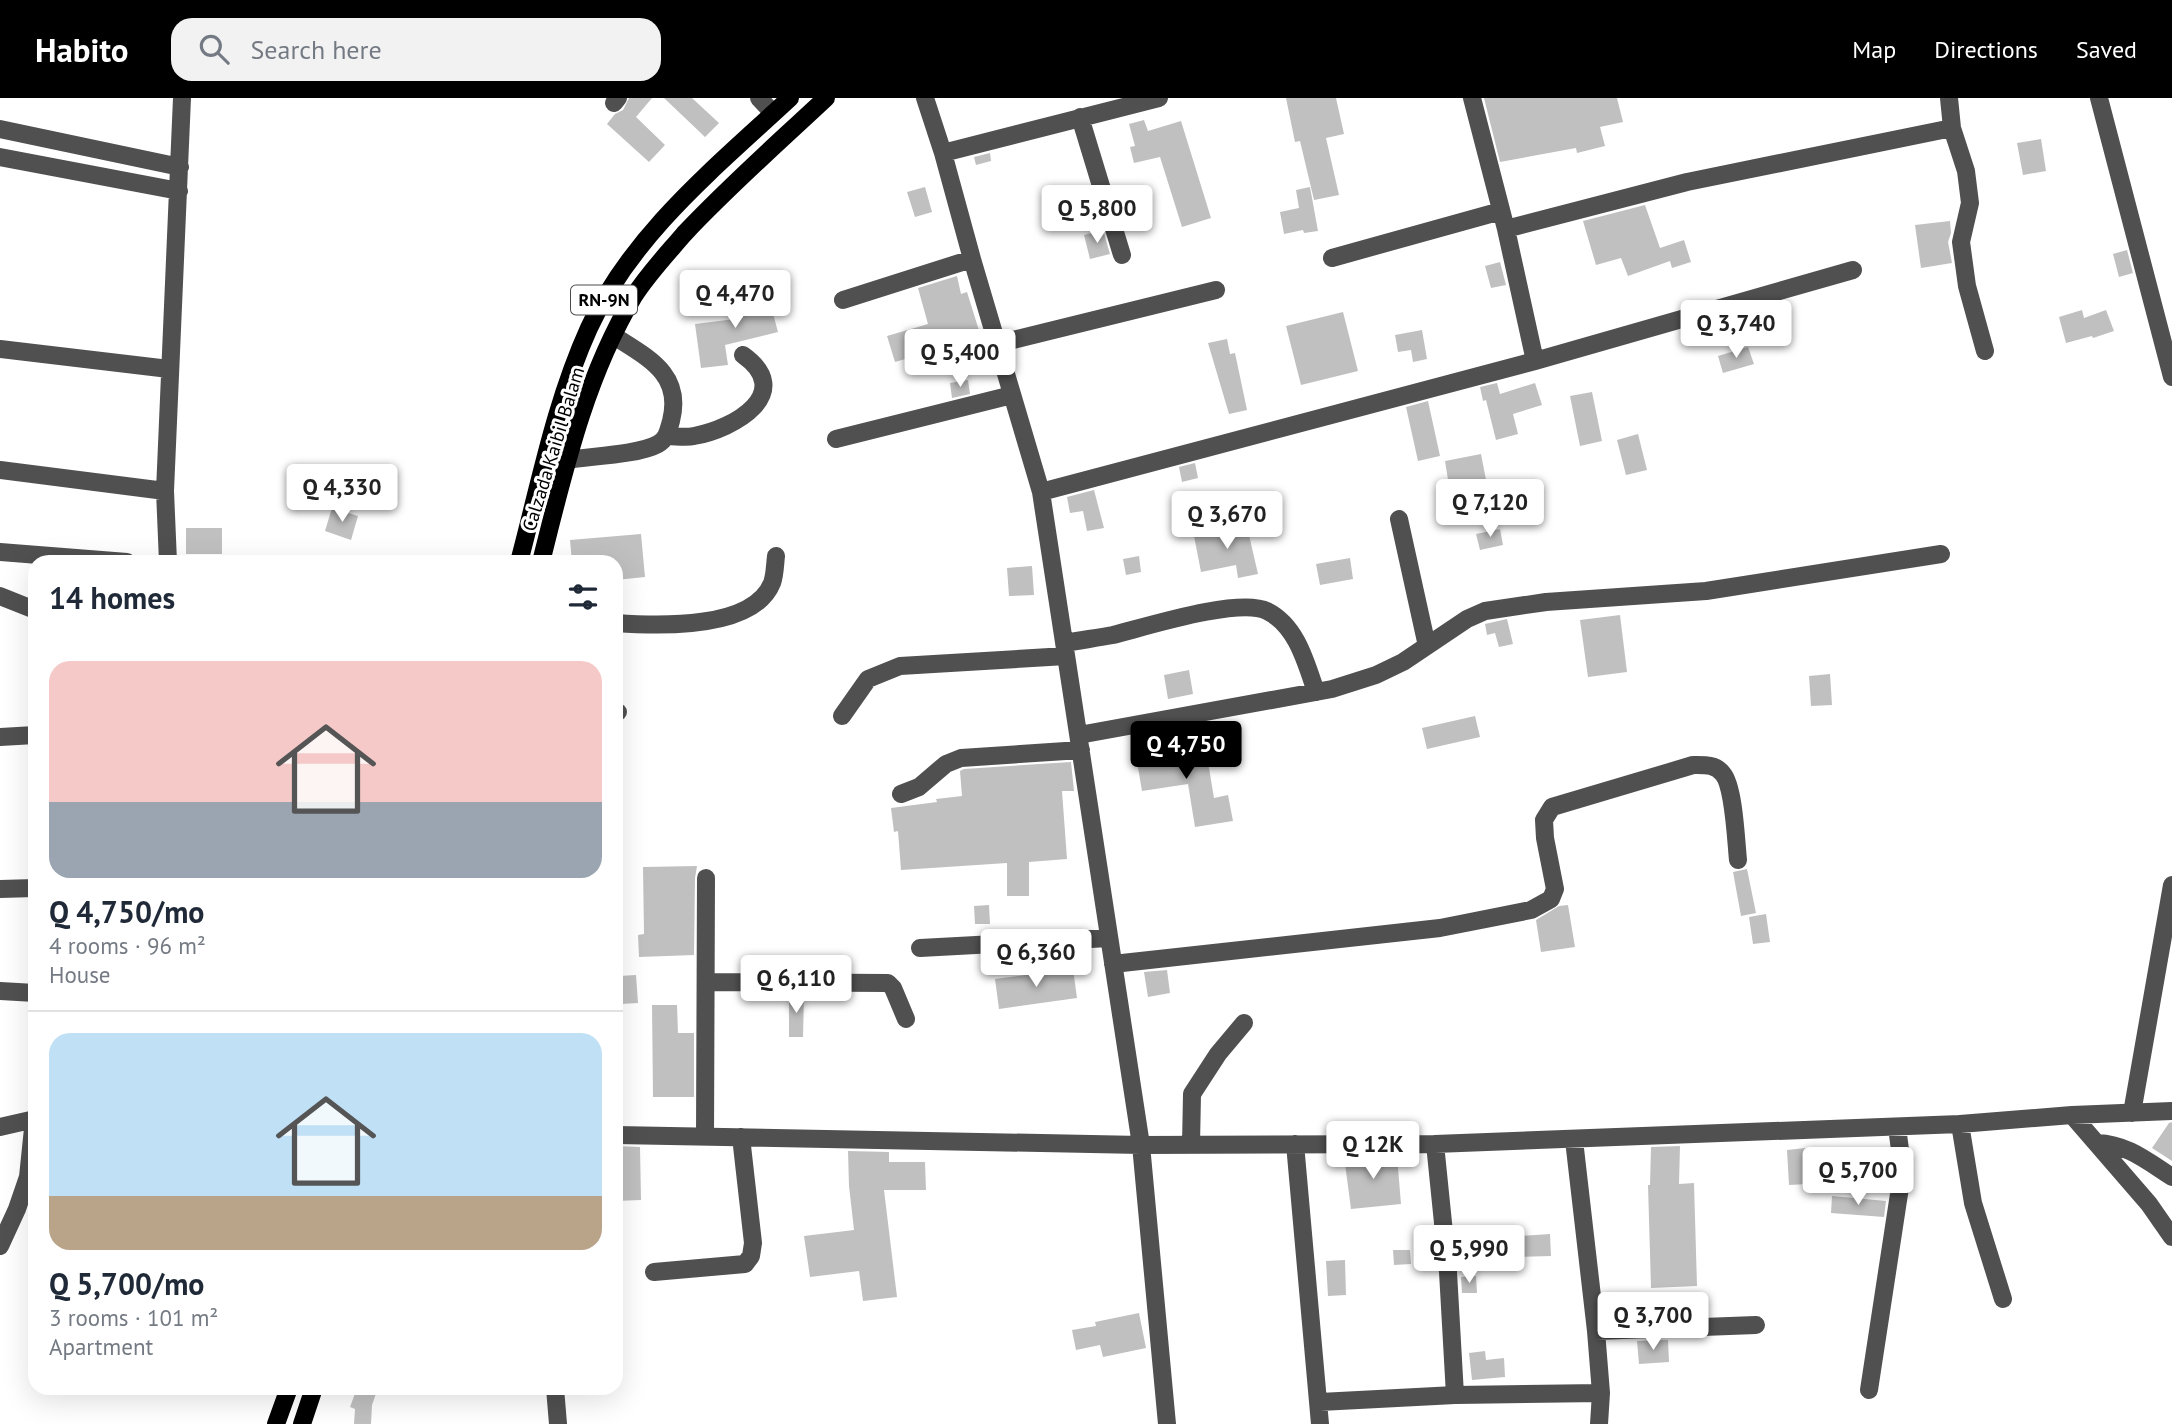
<!DOCTYPE html>
<html lang="en">
<head>
<meta charset="utf-8">
<style>
	body { margin:0; font-family:"PT Sans",sans-serif; background:#f2f2f3; color:#1f2937; height:100vh; display:flex; flex-direction:column; font-size:26px; white-space:nowrap }
	* { box-sizing:border-box; margin:0 }
	p { font-size:23px; color:#747a83 }
	.icon { flex:none; width:38px; height:38px; fill:none; stroke:currentColor; stroke-width:2; stroke-linecap:round; stroke-linejoin:round }
	.map { position:relative; flex:1; overflow:hidden }
	.details { position:absolute; left:28px; top:457px; width:595px; height:840px; display:flex; flex-direction:column; background:#fff; border-radius:21px; box-shadow:0 7px 28px #0002 }
	.details>* { flex:none }
	.price { position:absolute; translate:-50% -60px; padding:0 16px; border-radius:7px; background:#fff; color:#222; font-size:23px; line-height:46px; filter:drop-shadow(0 2px 4px #0008) }
	.price::after { content:''; position:absolute; left:50%; top:42px; width:21px; height:16px; margin-left:-10px; background:inherit; clip-path:polygon(0 0,100% 0,50% 100%) }
	.price.on { background:#000; color:#fff }
	ul { padding:0; list-style:none }
	li { display:grid; align-content:center; gap:14px; height:371px; padding:0 21px }
	li+li { border-top:2px solid #e0e1e3 }
	li span { display:grid; place-items:center; height:217px; border-radius:21px; color:#555 }
	li>.icon { margin-inline-start:auto }
	span .icon { width:126px; height:126px; fill:#fffc; stroke-width:1 }
	li b { font-size:30px }
	h2 { display:flex; justify-content:space-between; align-items:center; height:84px; padding:0 21px; font-size:30px }
	header { display:flex; align-items:center; gap:42px; box-sizing:border-box; height:98px; padding:0 35px; background:#000; color:#fff }
	header strong { font-size:33px }
	nav { display:flex; gap:38px; margin-inline-start:auto; font-size:24px }
	.search { width:490px; height:63px; background:#f2f2f3; display:flex; align-items:center; gap:18px; box-sizing:border-box; padding:0 24px; border-radius:21px; color:#747a83; font-size:26px }
	.map>svg:first-child { display:block }
	.building { fill:#c0c0c0 }
	.lines { fill:none; stroke-linecap:round; stroke-linejoin:round }
	.minor { stroke:#505050; stroke-width:18 }
	.major { stroke:#000; stroke-width:18 }
	.labels { text-anchor:middle; stroke-width:6; stroke-linejoin:round; paint-order:stroke }
	.shield { fill:#fff; stroke:#4c4c4c; stroke-width:2 }
	.shield-label { font-size:18px; font-weight:bold; fill:#000 }
	.street-label { font-size:19px; fill:#000; stroke:#fff }
</style>
</head>
<body>
<header>
<strong>Habito</strong>
<div class="search"><svg class="icon" aria-label="search" viewBox="0 0 24 24"><circle cx="10" cy="10" r="6"/><path d="M15 15l6 6"/></svg>Search here</div>
<nav><a>Map</a><a>Directions</a><a>Saved</a></nav>
</header>
<div class="map">
<svg width="2172" height="1326" viewBox="0 0 2172 1326">
	<rect width="100%" height="100%" fill="#fff"/>
	<path class="building" d="M629 0H652L636 19 665 47 649 64 607 26 615 16 623 12Z
		M664 0H692L719 25 705 39Z
		M1286 0H1336L1344 36 1326 40 1339 97 1314 102 1300 43 1295 44Z
		M1484 0H1617L1623 24 1600 29 1605 48 1577 55 1576 50 1500 64Z
		M1144 22 1148 33 1181 23 1211 120 1182 129 1160 59 1134 65 1130 49 1135 48 1129 26Z
		M2041 41 2046 73 2023 77 2017 45Z
		M990 55 991 63 976 67 974 59Z
		M925 89 932 114 915 119 907 94Z
		M1310 89 1318 133 1304 135 1303 132 1284 136 1280 114 1299 110 1296 92Z
		M1645 107 1660 150 1684 142 1691 164 1672 170 1670 163 1628 178 1621 160 1596 167 1583 123Z
		M1950 123 1951 135 1948 144 1952 165 1921 170 1915 127Z
		M1103 132 1110 156 1090 161 1084 137Z
		M2127 152 2133 175 2119 179 2113 156Z
		M1500 164 1506 187 1491 190 1485 168Z
		M957 178 961 196 967 194 981 239 895 264 887 238 928 226 918 190Z
		M767 193 778 234 725 247 728 267 701 270 695 226 743 220 738 201Z
		M2082 212 2084 220 2106 212 2114 233 2093 240 2092 238 2066 245 2059 219Z
		M1343 214 1358 273 1301 287 1286 228Z
		M1422 232 1427 261 1413 264 1411 252 1398 254 1395 237Z
		M1227 241 1230 256 1235 255 1247 312 1229 316 1208 245Z
		M1748 249 1754 266 1723 275 1718 258Z
		M968 282 970 296 952 300 950 285Z
		M1497 285 1500 296 1535 285 1542 307 1513 316 1518 336 1496 342 1486 302 1483 303 1480 289Z
		M1592 294 1602 343 1580 348 1570 298Z
		M1428 303 1440 358 1418 363 1406 309Z
		M1638 336 1647 372 1626 377 1617 342Z
		M1481 356 1487 387 1450 394 1445 363Z
		M1195 365 1198 380 1182 384 1179 369Z
		M1094 392 1104 430 1087 433 1083 413 1070 415 1067 399Z
		M332 410 358 418 351 442 325 433Z
		M1246 424 1258 476 1238 480 1236 467 1201 474 1194 438 1228 432 1227 428Z
		M186 430H222V456H186Z
		M1500 431 1503 447 1480 452 1476 436Z
		M641 436 645 479 616 482V464H572L570 442Z
		M1139 458 1141 474 1126 477 1123 461Z
		M1350 460 1353 481 1320 487 1316 466Z
		M1032 468 1034 497 1009 498 1007 470Z
		M1620 517 1627 574 1588 579 1580 522Z
		M1507 521 1513 546 1499 549 1495 535 1487 537 1485 526Z
		M1189 572 1193 596 1168 601 1164 577Z
		M1830 576 1832 607 1811 608 1809 578Z
		M1475 618 1480 639 1427 651 1422 630Z
		M1205 646 1214 700 1228 697 1233 723 1195 729 1188 686 1142 693 1136 658Z
		M1071 664 1074 693H1062L1067 761 1029 764V798H1007V765L901 772 898 733 894 734 891 710 937 704 936 701 962 698 960 673 964 671Z
		M697 768 695 780 694 857 639 859 638 837 644 836 643 769Z
		M1747 771 1756 815 1741 818 1733 774Z
		M989 807 990 826H975L974 808Z
		M1568 807 1575 849 1541 854 1536 822 1559 808Z
		M1766 816 1770 844 1753 846 1749 819Z
		M1073 871 1077 900 999 911 995 881Z
		M1167 872 1170 895 1148 899 1144 874Z
		M636 877 638 905 621 906 619 878Z
		M789 896H804L803 939H789Z
		M652 907H677L678 935H694V999H653Z
		M2172 1024V1063L2152 1050 2169 1025Z
		M616 1048 640 1049 641 1102 616 1103Z
		M1680 1048 1679 1086 1694 1085 1697 1188 1651 1190 1648 1087H1650L1651 1049Z
		M1806 1050 1808 1086 1789 1087 1787 1052Z
		M848 1053 889 1054V1064H925L926 1092H884L897 1199 863 1203 859 1173 810 1179 804 1138 854 1132 849 1088Z
		M1344 1058H1397L1401 1106 1351 1111Z
		M1832 1098 1886 1103 1884 1119 1831 1115Z
		M1550 1136 1551 1158 1519 1159 1518 1138Z
		M1393 1152H1410L1411 1166 1394 1167Z
		M1345 1162 1346 1197 1328 1198 1326 1163Z
		M1476 1178 1477 1195H1462L1461 1179Z
		M1139 1215 1146 1250 1103 1259 1100 1247 1076 1252 1072 1232 1096 1228 1095 1224Z
		M1668 1242 1669 1264 1639 1266 1637 1243Z
		M1485 1253 1486 1262 1504 1260 1505 1279 1472 1282 1469 1255Z
		M357 1290H378L372 1307 371 1326H354L355 1311 350 1309Z"/>
	<g class="lines">
		<path class="minor" d="M759 0 773 15
			M925 0 943 55 972 161 1041 394 1141 1047 1167 1326
			M1472 0 1506 131 1535 263
			M1949 0 1952 30
			M2099 0 2172 279
			M614 5 618 0
			M1080 19 1122 157
			M0 31 180 69
			M943 55 1159 0
			M0 59 179 93
			M1506 131 1687 84 1952 30 1966 73 1970 105 1961 144 1967 188 1985 253
			M1332 160 1501 113
			M843 202 972 161
			M997 246 1216 192
			M0 251 169 271
			M667 338C676 338 686 340 694 338 734 331 796 295 743 257
			M836 341 1012 297
			M567 362C591 358 638 357 658 346 667 341 668 333 671 323 683 276 648 260 614 238
			M0 372 165 393
			M1041 394 1535 263 1853 172
			M1399 421 1427 548
			M0 454 127 464
			M168 464 165 393 182 0
			M0 498 35 512
			M616 525C657 528 753 532 772 485 775 477 775 466 776 458
			M1065 545C1081 542 1097 540 1113 537 1145 529 1239 499 1267 513 1297 528 1306 565 1316 594
			M616 614H618
			M842 618 868 581 900 568 1066 558
			M1079 637 1332 591 1376 577 1403 564 1467 521 1485 513 1546 504 1706 493 1941 456
			M0 639 35 637
			M901 696 919 689 946 666 961 660 1081 652
			M0 791 35 790
			M920 850 1109 840
			M1113 866 1440 830 1531 812 1551 801 1555 791 1545 740 1544 722 1552 709 1693 667C1704 667 1716 666 1723 676 1734 689 1736 743 1738 762
			M706 884 888 885 893 890 906 921
			M0 893 35 895
			M2132 1015 2172 787
			M2072 1017 2149 1106 2172 1139
			M1960 1026 1973 1105 2003 1201
			M0 1029 35 1021
			M616 1037 1141 1047 1435 1046 1960 1026 2072 1017 2172 1013
			M705 1039 706 780
			M1574 1042 1596 1233 1601 1295 1599 1326
			M2097 1045C2127 1046 2147 1063 2172 1079
			M1295 1046 1320 1326
			M1435 1046 1448 1174 1455 1297
			M1191 1047 1192 996 1218 956 1244 925
			M0 1148 17 1111 28 1079 34 1021
			M654 1174 745 1166 751 1158 753 1145 741 1039
			M1596 1233 1756 1227
			M555 1290 558 1326
			M1869 1292 1899 1096 1902 1067 1897 1029
			M1320 1304 1455 1297 1601 1295"/>
		<path class="major" d="M519 464C540 385 555 305 589 230 632 136 716 69 790 0
			M541 464C564 373 585 280 634 198 648 176 667 156 684 136 729 88 778 45 826 0
			M276 1326 289 1290
			M302 1326 314 1290"/>
	</g>
	<g class="labels">
		<rect class="shield" x="571" y="187.5" width="66" height="29" rx="5"/>
		<g class="shield-label">
			<text x="604" y="208">RN-9N</text>
		</g>
		<g class="street-label">
			<text transform="translate(553 351) rotate(-73)" y="7">Calzada Kaibil Balam</text>
		</g>
	</g>
</svg>
<b class="price" style="left:1097px;top:147px">Q 5,800</b>
<b class="price" style="left:735px;top:232px">Q 4,470</b>
<b class="price" style="left:1736px;top:262px">Q 3,740</b>
<b class="price" style="left:960px;top:291px">Q 5,400</b>
<b class="price" style="left:342px;top:426px">Q 4,330</b>
<b class="price" style="left:1490px;top:441px">Q 7,120</b>
<b class="price" style="left:1227px;top:453px">Q 3,670</b>
<b class="price on" style="left:1186px;top:683px">Q 4,750</b>
<b class="price" style="left:1036px;top:891px">Q 6,360</b>
<b class="price" style="left:796px;top:917px">Q 6,110</b>
<b class="price" style="left:1373px;top:1083px">Q 12K</b>
<b class="price" style="left:1858px;top:1109px">Q 5,700</b>
<b class="price" style="left:1469px;top:1187px">Q 5,990</b>
<b class="price" style="left:1653px;top:1254px">Q 3,700</b>
<section class="details">
<h2>14 homes<svg class="icon" aria-label="filters" viewBox="0 0 24 24"><path d="M4 7h16M4 17h16"/><circle cx="9" cy="7" r="2"/><circle cx="15" cy="17" r="2"/></svg></h2>
<ul>
<li><span style="background:linear-gradient(#f6c9c9 65%,#9aa5b1 0)"><svg class="icon" aria-label="home" viewBox="0 0 24 24"><path d="M3 11l9-7 9 7M6 9v11h12V9"/></svg></span><div><b>Q 4,750/mo</b><p>4 rooms · 96 m²</p><p>House</p></div></li>
<li><span style="background:linear-gradient(#bfe0f5 75%,#b9a48a 0)"><svg class="icon" aria-label="home" viewBox="0 0 24 24"><path d="M3 11l9-7 9 7M6 9v11h12V9"/></svg></span><div><b>Q 5,700/mo</b><p>3 rooms · 101 m²</p><p>Apartment</p></div></li>
</ul>
</section>
</div>
</body>
</html>
